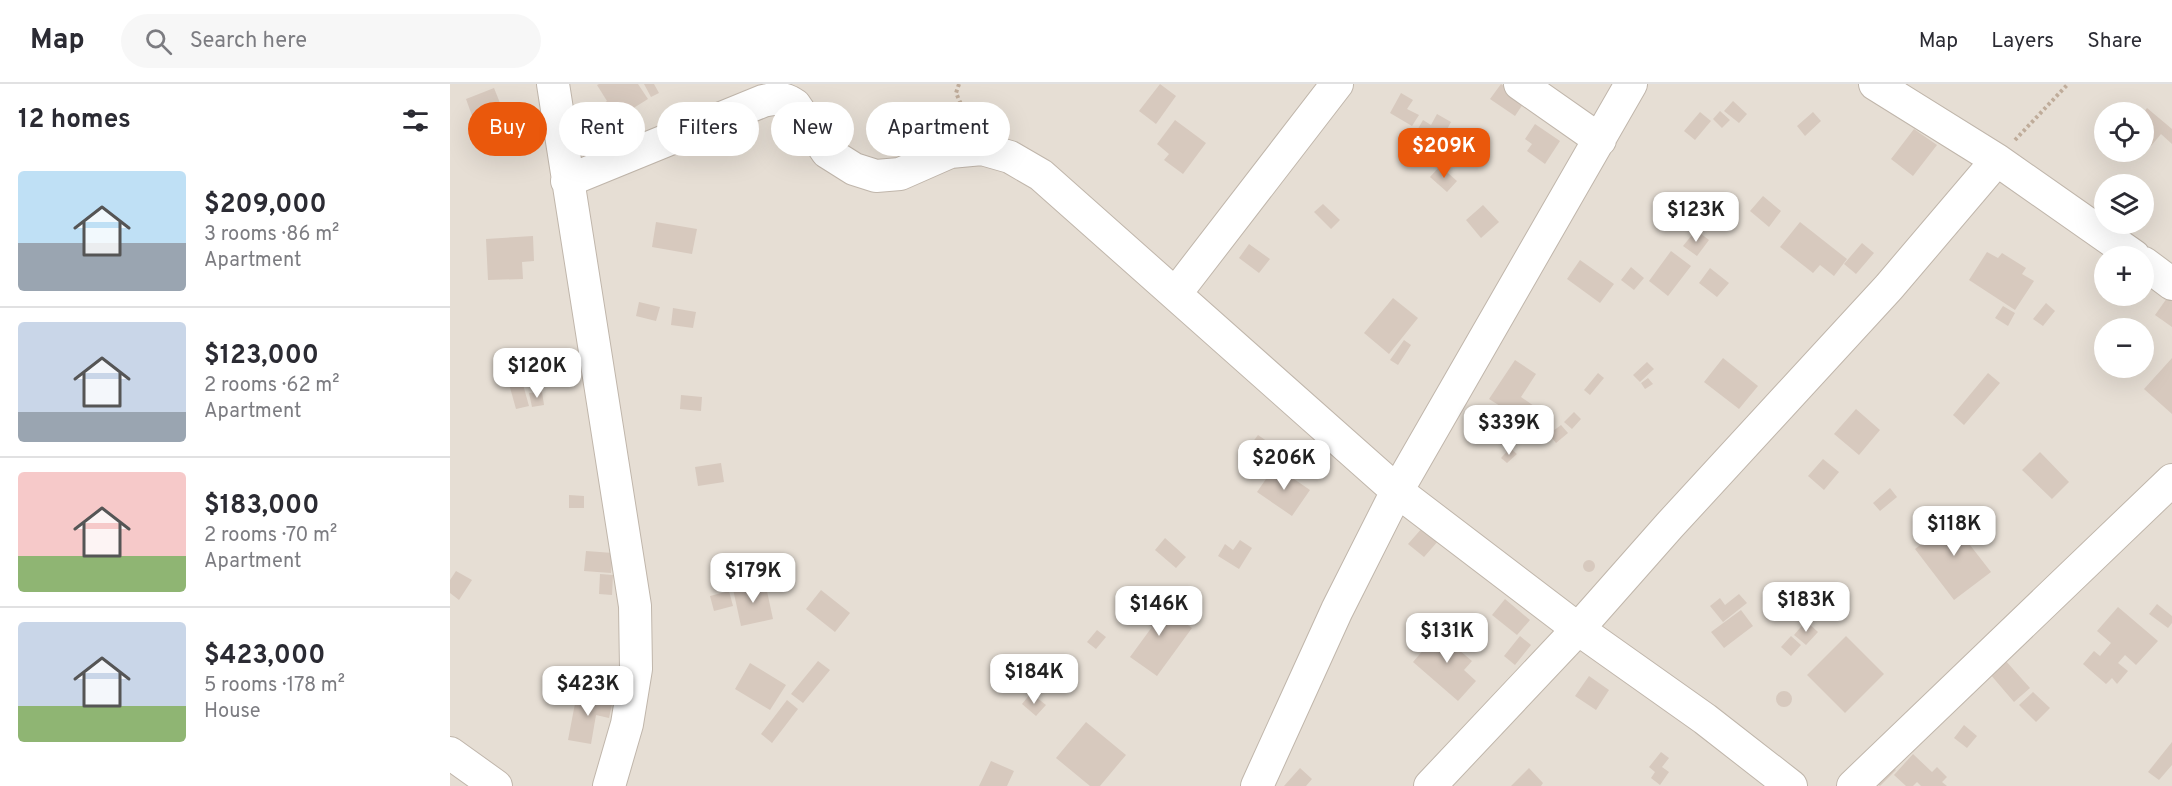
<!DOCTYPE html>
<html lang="en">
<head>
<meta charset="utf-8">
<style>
	body { margin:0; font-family:Overpass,sans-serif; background:#f7f7f7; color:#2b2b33; height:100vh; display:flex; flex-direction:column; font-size:22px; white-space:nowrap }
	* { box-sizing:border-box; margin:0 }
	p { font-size:20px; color:#7c7c81 }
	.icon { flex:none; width:33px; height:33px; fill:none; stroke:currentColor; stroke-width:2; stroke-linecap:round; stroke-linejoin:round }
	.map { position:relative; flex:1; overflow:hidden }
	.side { display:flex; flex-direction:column; background:#fff; width:450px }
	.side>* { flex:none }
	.banner { position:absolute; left:18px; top:18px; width:570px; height:54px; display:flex; gap:12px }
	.fabs { position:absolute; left:1644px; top:18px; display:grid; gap:12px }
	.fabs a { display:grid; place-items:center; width:60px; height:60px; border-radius:50%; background:#fff; box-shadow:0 6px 24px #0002; font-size:30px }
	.price { position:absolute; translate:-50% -51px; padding:0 14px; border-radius:12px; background:#fff; color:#222; font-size:20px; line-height:39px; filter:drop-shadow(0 2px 3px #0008) }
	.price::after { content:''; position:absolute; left:50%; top:36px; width:18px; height:14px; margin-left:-9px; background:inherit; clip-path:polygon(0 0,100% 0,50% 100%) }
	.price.current { background:#ea580c; color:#fff }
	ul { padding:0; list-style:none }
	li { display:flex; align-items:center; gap:18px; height:150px; padding:0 18px }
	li+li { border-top:2px solid #e1e1e2 }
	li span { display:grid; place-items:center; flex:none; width:168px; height:120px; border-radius:6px; color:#555 }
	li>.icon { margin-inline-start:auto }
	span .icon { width:72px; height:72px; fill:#fffc; stroke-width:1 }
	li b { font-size:26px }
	h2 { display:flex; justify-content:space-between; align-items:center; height:72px; padding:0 18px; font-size:26px }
	.chip { padding:0 21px; border-radius:27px; background:#fff; box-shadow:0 6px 24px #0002; font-size:21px; line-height:54px }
	.chip.current { background:#ea580c; color:#fff }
	header { display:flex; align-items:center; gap:36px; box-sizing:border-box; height:84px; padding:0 30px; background:#fff; border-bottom:2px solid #e1e1e2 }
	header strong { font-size:28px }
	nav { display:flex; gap:33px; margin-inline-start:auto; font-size:21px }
	.search { width:420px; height:54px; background:#f7f7f7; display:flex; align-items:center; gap:15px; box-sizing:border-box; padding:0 21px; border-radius:33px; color:#7c7c81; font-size:22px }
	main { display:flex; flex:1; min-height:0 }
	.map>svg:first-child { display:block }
	.residential { fill:#e6ded4; fill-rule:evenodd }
	.building { fill:#d7c9be }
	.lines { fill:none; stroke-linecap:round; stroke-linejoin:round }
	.minor-casing { stroke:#c0b6ab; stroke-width:34 }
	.path { stroke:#bfac9a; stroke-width:4; stroke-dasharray:3 3; stroke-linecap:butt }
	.minor { stroke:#fff; stroke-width:32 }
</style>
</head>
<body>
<header>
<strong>Map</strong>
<div class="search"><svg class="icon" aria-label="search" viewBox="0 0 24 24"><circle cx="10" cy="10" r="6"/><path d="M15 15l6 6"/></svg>Search here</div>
<nav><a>Map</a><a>Layers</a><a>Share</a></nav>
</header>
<main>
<section class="side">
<h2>12 homes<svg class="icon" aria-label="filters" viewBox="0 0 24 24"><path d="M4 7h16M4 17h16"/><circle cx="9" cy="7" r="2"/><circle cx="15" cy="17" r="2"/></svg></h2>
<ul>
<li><span style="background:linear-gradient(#bfe0f5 60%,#9aa5b1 0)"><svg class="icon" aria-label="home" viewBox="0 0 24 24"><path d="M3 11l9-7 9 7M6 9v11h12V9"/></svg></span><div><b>$209,000</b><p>3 rooms · 86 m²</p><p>Apartment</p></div></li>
<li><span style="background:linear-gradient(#c9d6e8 75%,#9aa5b1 0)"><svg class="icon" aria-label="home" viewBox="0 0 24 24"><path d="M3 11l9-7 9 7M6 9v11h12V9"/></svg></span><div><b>$123,000</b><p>2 rooms · 62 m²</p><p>Apartment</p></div></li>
<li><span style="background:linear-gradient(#f6c9c9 70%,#8fb573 0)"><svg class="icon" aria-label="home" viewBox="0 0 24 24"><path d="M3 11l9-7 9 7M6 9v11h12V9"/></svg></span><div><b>$183,000</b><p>2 rooms · 70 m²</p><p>Apartment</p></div></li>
<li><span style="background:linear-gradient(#c9d6e8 70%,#8fb573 0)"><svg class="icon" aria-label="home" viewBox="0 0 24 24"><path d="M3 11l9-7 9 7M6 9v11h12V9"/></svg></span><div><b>$423,000</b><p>5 rooms · 178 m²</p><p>House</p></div></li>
</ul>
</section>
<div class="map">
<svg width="1722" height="702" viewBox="0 0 1722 702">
	<rect width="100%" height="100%" fill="#f2ede6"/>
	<path class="residential" d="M0 0H1722V702H0ZM1654 28H1694V68H1654ZM1654 100H1694V140H1654ZM1654 172H1694V212H1654ZM1654 244H1694V284H1654Z"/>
	<path class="building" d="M149 0H188L198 15 161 38 150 22 157 17 147 1Z
		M194 0H204L209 9 201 13Z
		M710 0 726 12 706 40 689 27Z
		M1051 0 1075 17 1065 32 1040 15Z
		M44 4 54 29 25 40 16 15Z
		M951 9 963 16 957 25 969 31 962 42 940 29Z
		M1283 17 1297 30 1289 39 1274 27Z
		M1697 24 1722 45V60L1711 50 1701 62 1694 56V28Z
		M1270 27 1280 36 1272 44 1263 35Z
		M1250 28 1261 37 1245 56 1234 47Z
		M1363 28 1371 37 1355 52 1347 42Z
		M987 30 1001 38 988 62 965 50 973 36 981 41Z
		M725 36 756 59 733 90 714 76 719 70 707 60Z
		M1085 40 1110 57 1095 80 1077 67 1082 60 1075 55Z
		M1464 45 1487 61 1463 92 1441 75Z
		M990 82 1007 97 997 108 980 93Z
		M1313 112 1331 127 1319 143 1300 127Z
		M873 120 890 136 881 145 864 128Z
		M1033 121 1049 138 1031 154 1016 136Z
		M206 138 247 145 242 170 202 163Z
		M1350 138 1397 175 1384 192 1370 181 1363 189 1330 163Z
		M1246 146 1259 156 1247 172 1233 162Z
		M83 152 84 177 72 178 73 195 38 196 36 155Z
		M1412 159 1424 169 1406 190 1394 180Z
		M799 160 820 175 809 189 789 174Z
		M1221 167 1241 182 1218 212 1199 197Z
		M1537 168 1548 174 1552 169 1576 184 1572 190 1584 197 1565 226 1519 196Z
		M1130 176 1164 200 1150 219 1117 195Z
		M1181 183 1194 194 1184 206 1171 196Z
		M1260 184 1279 199 1267 213 1249 199Z
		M1722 207V243L1705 231Z
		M943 214 968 234 939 270 914 249Z
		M189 218 210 223 206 237 186 232Z
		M1596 219 1605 227 1593 242 1583 235Z
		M1553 222 1565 229 1558 242 1545 234Z
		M223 224 246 228 243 244 221 241Z
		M954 256 961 261 948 281 940 276Z
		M65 272 71 290 59 294 53 276Z
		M121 272 125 292 104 297 99 277Z
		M1273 274 1308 302 1289 325 1254 298Z
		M1722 274V330L1694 305Z
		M1065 276 1086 290 1071 313 1084 322 1074 337 1039 315Z
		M1197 278 1204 285 1190 298 1183 291Z
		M1148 289 1154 294 1140 311 1134 306Z
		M1538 289 1550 299 1514 341 1503 331Z
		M1198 294 1203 300 1195 305 1191 299Z
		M72 297 79 322 66 325 59 300Z
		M92 308 94 321 82 323 79 309Z
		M231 311 252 313 251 327 230 325Z
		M1037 323 1064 345 1051 361 1024 339Z
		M1406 325 1430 346 1409 371 1384 350Z
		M1124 328 1131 335 1122 345 1114 338Z
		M1092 337 1100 346 1089 357 1081 349Z
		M1111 341 1118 349 1106 359 1099 350Z
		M808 351 828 365 822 372 802 359Z
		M1060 364 1067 370 1057 379 1051 374Z
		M1590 368 1619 398 1602 415 1572 386Z
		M1373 375 1389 388 1374 406 1358 392Z
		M271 379 274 398 248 402 245 383Z
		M825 382 860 406 842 432 807 408Z
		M1440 404 1447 413 1430 427 1423 419Z
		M119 411 134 412V424H119Z
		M1504 428 1526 456 1520 461 1541 488 1504 516 1465 465 1482 452 1483 453 1491 448 1486 441Z
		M973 443 989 456 974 473 958 460Z
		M715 454 736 473 726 484 705 466Z
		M790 456 802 464 789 485 768 472 775 460 783 466Z
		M136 467 163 469 161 489 134 487Z
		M334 471 339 491 320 496 315 475Z
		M1133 482a6 6 0 1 1 12 0a6 6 0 1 1-12 0Z
		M6 487 22 496 9 516 0 509V496Z
		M150 490 163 491 162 511 149 510Z
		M315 498 323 535 291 542 283 505Z
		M371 506 400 529 385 548 356 525Z
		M279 507 283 522 264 527 260 512Z
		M1289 510 1297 519 1273 538 1260 522 1270 514 1275 521Z
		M698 513 742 544 707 592 680 573 702 543 685 531Z
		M1055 515 1080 536 1067 551 1042 531Z
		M1707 520 1722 532V539L1718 544 1699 530Z
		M1668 523 1708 557 1686 581 1675 571 1668 579 1678 587 1667 600 1662 594 1656 600 1633 580 1644 567 1650 572 1661 559 1647 547Z
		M1291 526 1303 542 1274 564 1261 548Z
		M1356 537 1368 548 1356 561 1344 551Z
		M993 543 1014 561 1009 566 1022 577 1014 586 1026 597 1008 617 963 578Z
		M647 546 656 553 646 565 637 558Z
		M1070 552 1081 561 1065 581 1054 572Z
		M1341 552 1351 561 1341 572 1331 563Z
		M1396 552 1434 590 1395 629 1357 591Z
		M1555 576 1580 604 1564 618 1540 590Z
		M368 577 380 586 353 619 341 610Z
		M300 579 336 601 320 626 285 605Z
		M1139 592 1159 606 1146 626 1125 612Z
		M1326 615a8 8 0 1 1 16 0a8 8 0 1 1-16 0Z
		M1583 608 1600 624 1586 638 1569 621Z
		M127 609 163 616 159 634 146 631 141 660 118 656Z
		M581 609 596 621 586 632 572 620Z
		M337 616 348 625 322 659 311 650Z
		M636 638 676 671 650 702H640L606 674Z
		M1514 641 1527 652 1517 664 1504 654Z
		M1722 658V681L1709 696 1698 688Z
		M1211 668 1219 674 1212 683 1219 688 1210 701 1201 694 1205 688 1199 683Z
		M1463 670 1482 688 1487 683 1497 693 1492 698 1497 702H1471L1467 698 1463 702H1456L1444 691Z
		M541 677 564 687 557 702H529Z
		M1435 677 1446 686 1430 702 1420 693Z
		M850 684 862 695 856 702H834Z
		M1079 684 1093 699 1091 702H1061Z"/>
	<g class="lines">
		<g class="minor-casing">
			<path id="minor" d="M103 0 185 522 186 585 177 640 159 702
				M1070 0 1150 56
				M1425 0 1547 76 1684 172
				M117 97 313 17C326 14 334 13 345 21L377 68 404 85 426 92 450 90 500 68 532 65 560 73 591 91 947 407 1128 545 1255 635 1341 702
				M1694 179 1722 200
				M726 209 887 0
				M0 669 46 702
				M807 702 887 526 947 407 1181 0
				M980 702 1128 545 1219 442 1439 203 1547 76
				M1403 702 1722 396"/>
		</g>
		<path class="path" d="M509 0 506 9 520 40
			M1565 56 1618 0"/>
		<use href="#minor" class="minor"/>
	</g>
</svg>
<div class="fabs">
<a><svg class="icon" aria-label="locate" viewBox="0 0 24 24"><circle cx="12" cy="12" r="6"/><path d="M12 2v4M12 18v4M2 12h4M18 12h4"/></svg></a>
<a><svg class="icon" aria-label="layers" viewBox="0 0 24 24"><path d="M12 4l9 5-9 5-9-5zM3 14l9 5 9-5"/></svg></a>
<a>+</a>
<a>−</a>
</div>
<b class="price current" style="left:994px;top:95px">$209K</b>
<b class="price" style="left:1246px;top:159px">$123K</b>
<b class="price" style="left:87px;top:315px">$120K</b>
<b class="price" style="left:1059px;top:372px">$339K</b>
<b class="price" style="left:834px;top:407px">$206K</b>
<b class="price" style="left:1504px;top:473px">$118K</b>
<b class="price" style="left:303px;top:520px">$179K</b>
<b class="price" style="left:1356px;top:549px">$183K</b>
<b class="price" style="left:709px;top:553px">$146K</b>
<b class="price" style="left:997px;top:580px">$131K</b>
<b class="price" style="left:584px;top:621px">$184K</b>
<b class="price" style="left:138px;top:633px">$423K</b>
<div class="banner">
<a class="chip current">Buy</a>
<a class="chip">Rent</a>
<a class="chip">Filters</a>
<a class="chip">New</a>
<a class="chip">Apartment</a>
</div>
</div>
</main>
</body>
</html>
